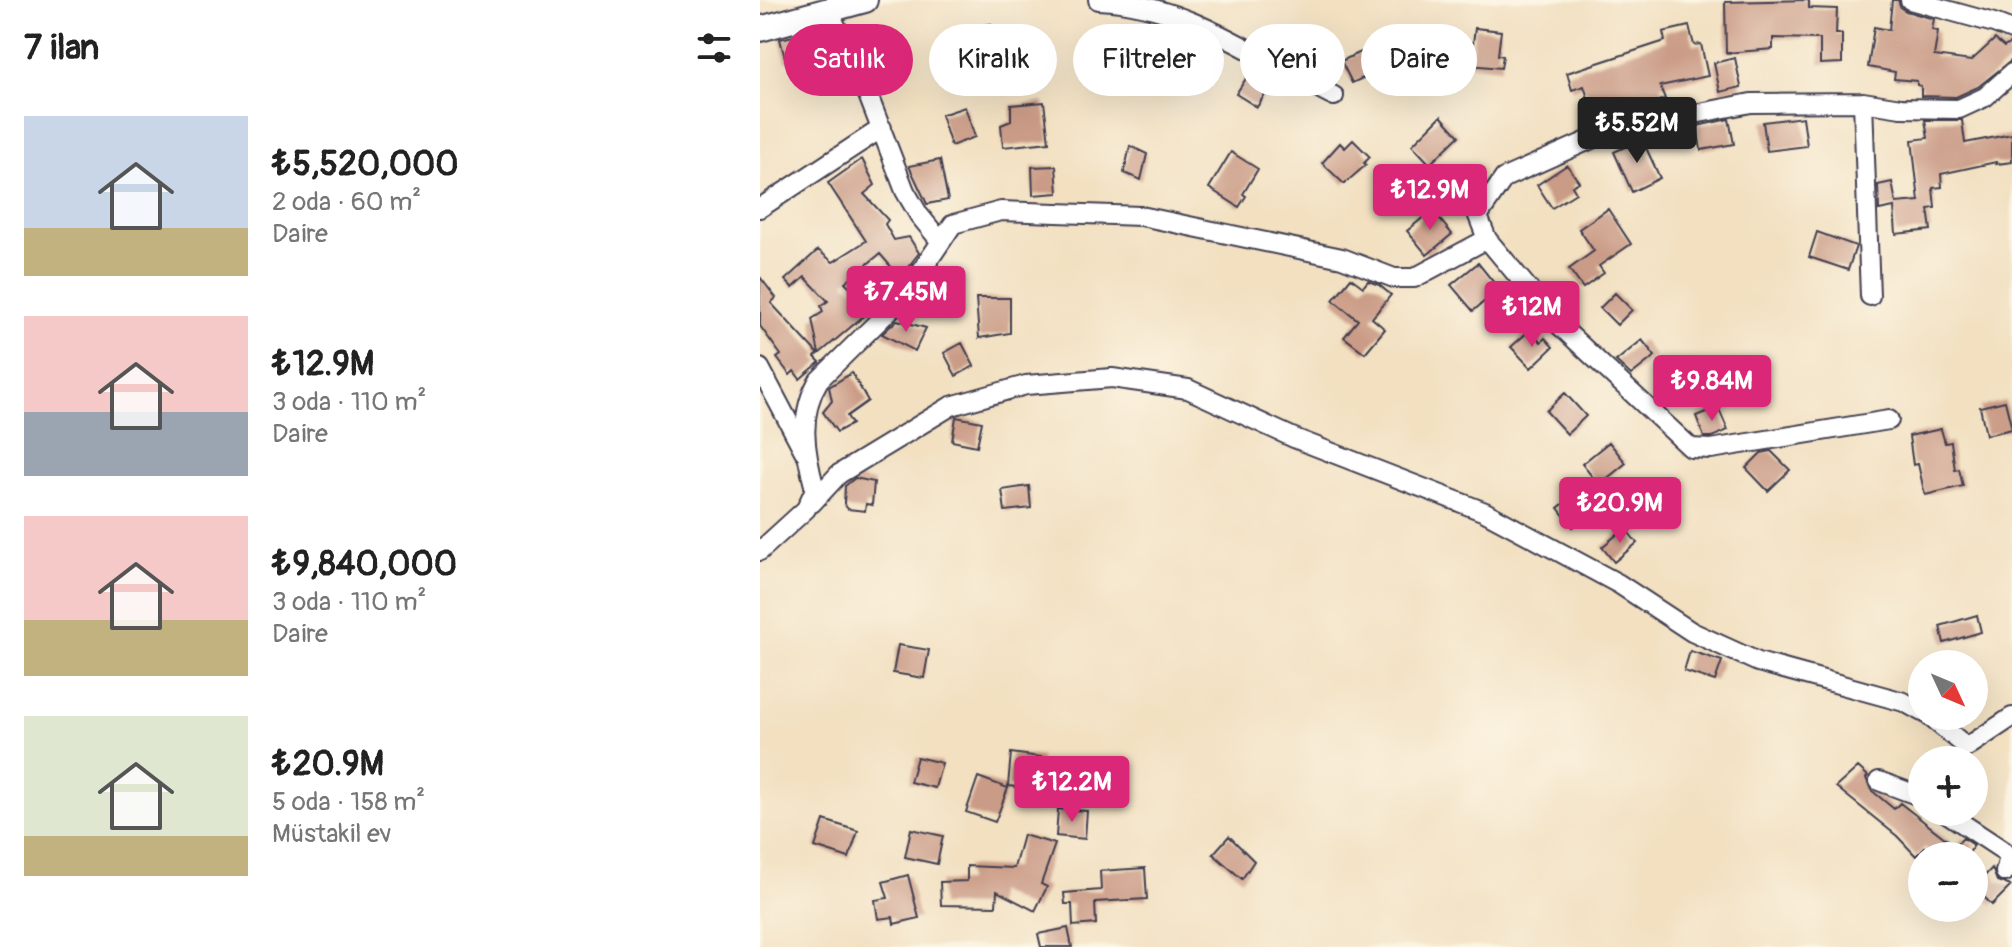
<!DOCTYPE html>
<html lang="tr">
<head>
<meta charset="utf-8">
<style>
	body { margin:0; font-family:Pangolin,sans-serif; background:#f6f6f6; color:#222; height:100vh; display:flex; flex-direction:column; font-size:30px; white-space:nowrap }
	* { box-sizing:border-box; margin:0 }
	p { font-size:26px; color:#767676 }
	.icon { flex:none; width:44px; height:44px; fill:none; stroke:currentColor; stroke-width:2; stroke-linecap:round; stroke-linejoin:round }
	.map { position:relative; flex:1; overflow:hidden }
	.drawer { display:flex; flex-direction:column; background:#fff; width:760px }
	.drawer>* { flex:none }
	.guide { position:absolute; left:24px; top:24px; width:760px; height:72px; display:flex; gap:16px }
	.needle { width:52px; rotate:134deg }
	.tools { position:absolute; left:1148px; top:650px; display:grid; gap:16px }
	.tools a { display:grid; place-items:center; width:80px; height:80px; border-radius:50%; background:#fff; box-shadow:0 8px 32px #0002; font-size:40px }
	.price { position:absolute; translate:-50% -68px; padding:0 18px; border-radius:8px; background:#db2777; color:#fff; font-size:26px; line-height:52px; filter:drop-shadow(0 2px 4px #0008) }
	.price::after { content:''; position:absolute; left:50%; top:48px; width:24px; height:18px; margin-left:-12px; background:inherit; clip-path:polygon(0 0,100% 0,50% 100%) }
	.price.on { background:#222; color:#fff }
	ul { padding:0; list-style:none }
	li { display:flex; align-items:center; gap:24px; height:200px; padding:0 24px }
	li span { display:grid; place-items:center; flex:none; width:224px; height:160px; border-radius:0px; color:#555 }
	li>.icon { margin-inline-start:auto }
	span .icon { width:96px; height:96px; fill:#fffc; stroke-width:1 }
	li b { font-size:34px }
	h2 { display:flex; justify-content:space-between; align-items:center; height:96px; padding:0 24px; font-size:34px }
	.pill { padding:0 28px; border-radius:36px; background:#fff; box-shadow:0 8px 32px #0002; font-size:28px; line-height:72px }
	.pill.on { background:#db2777; color:#fff }
	main { display:flex; flex:1; min-height:0 }
	.map>svg:first-child { display:block }
	.building { fill:#ca9b86 }
	.lines { fill:none; stroke-linecap:round; stroke-linejoin:round }
	.minor-casing { stroke:#413e4f; stroke-width:22 }
	.tertiary-casing { stroke:#413e4f; stroke-width:28 }
	.minor { stroke:#fff; stroke-width:18 }
	.tertiary { stroke:#fff; stroke-width:24 }
</style>
</head>
<body>
<main>
<section class="drawer">
<h2>7 ilan<svg class="icon" aria-label="filters" viewBox="0 0 24 24"><path d="M4 7h16M4 17h16"/><circle cx="9" cy="7" r="2"/><circle cx="15" cy="17" r="2"/></svg></h2>
<ul>
<li><span style="background:linear-gradient(#c9d6e8 70%,#c2b280 0)"><svg class="icon" aria-label="home" viewBox="0 0 24 24"><path d="M3 11l9-7 9 7M6 9v11h12V9"/></svg></span><div><b>₺5,520,000</b><p>2 oda · 60 m²</p><p>Daire</p></div></li>
<li><span style="background:linear-gradient(#f6c9c9 60%,#9aa5b1 0)"><svg class="icon" aria-label="home" viewBox="0 0 24 24"><path d="M3 11l9-7 9 7M6 9v11h12V9"/></svg></span><div><b>₺12.9M</b><p>3 oda · 110 m²</p><p>Daire</p></div></li>
<li><span style="background:linear-gradient(#f6c9c9 65%,#c2b280 0)"><svg class="icon" aria-label="home" viewBox="0 0 24 24"><path d="M3 11l9-7 9 7M6 9v11h12V9"/></svg></span><div><b>₺9,840,000</b><p>3 oda · 110 m²</p><p>Daire</p></div></li>
<li><span style="background:linear-gradient(#dfe7d0 75%,#c2b280 0)"><svg class="icon" aria-label="home" viewBox="0 0 24 24"><path d="M3 11l9-7 9 7M6 9v11h12V9"/></svg></span><div><b>₺20.9M</b><p>5 oda · 158 m²</p><p>Müstakil ev</p></div></li>
</ul>
</section>
<div class="map">
<svg width="1252" height="947" viewBox="0 0 1252 947">
	<rect width="100%" height="100%" fill="#fcf5e5"/>
	<filter id="ink" filterUnits="userSpaceOnUse"><feTurbulence type="fractalNoise" baseFrequency=".0125" numOctaves="2"/><feDisplacementMap in="SourceGraphic" scale="16" xChannelSelector="R" yChannelSelector="G"/><feConvolveMatrix kernelMatrix="1 2 1 2 8 2 1 2 1" color-interpolation-filters="sRGB"/></filter>
	<filter id="wash" filterUnits="userSpaceOnUse"><feTurbulence type="fractalNoise" baseFrequency=".006" numOctaves="4" result="noise"/><feDisplacementMap in="SourceGraphic" scale="32" xChannelSelector="R" yChannelSelector="G"/><feGaussianBlur stdDeviation="1.8" result="paint"/><feColorMatrix in="noise" values="0 0 0 0 0 0 0 0 0 0 0 0 0 0 0 0 0 1.4 0 .05"/><feComposite in="paint" operator="in"/></filter>
	<g filter="url(#wash)">
		<rect width="100%" height="100%" fill="#f2e0c1"/>
		<g id="blocks">
			<path class="building" d="M1049 0V8L1077 9 1076 34H1082V63L1060 64V39L1013 38V49L966 53 965 2Z
				M1132 0H1138L1141 8 1146 11 1174 19 1172 30 1178 31 1174 56 1211 61 1235 39 1244 47 1252 42V60L1218 87 1196 97 1161 96V86L1157 85V81L1134 79 1135 72 1108 67 1114 27 1129 30Z
				M231 24 239 77 222 81 213 27Z
				M929 26 934 45 941 44 948 76 900 86 905 99 836 122 824 86 812 90 807 73 905 41 903 32Z
				M715 28 741 31 738 55 743 56 741 68 710 65Z
				M48 33 56 55 26 62 20 39Z
				M601 52 612 74 592 83 581 61Z
				M975 58 981 87 960 92 954 63Z
				M494 66 515 78 497 107 476 94Z
				M284 102 289 142 243 147 241 125 251 121V105Z
				M205 107 215 137 191 146 181 115Z
				M681 116 699 136 670 164 652 145Z
				M1043 117 1047 146 1007 151 1003 122Z
				M969 119 974 144 941 150 937 126Z
				M1165 120H1202L1205 143 1252 134V162L1236 164V162L1181 174 1182 187 1173 188 1175 208 1168 209 1171 230 1136 234 1134 207 1119 210 1118 185 1132 182 1136 203 1159 201 1152 140 1168 138Z
				M882 139 900 178 872 192 854 152Z
				M593 140 610 157 604 163 606 165 584 184 562 163 580 143 585 148Z
				M370 146 387 154 381 180 364 173Z
				M471 152 498 169 483 194 486 196 479 207 449 188Z
				M102 159 115 185 104 194 128 220 125 224 134 240 149 237 159 253 140 277 120 254 85 282 112 309 59 354 52 319 63 312 61 306 68 301 45 277 33 288 25 280 58 250 73 262 106 241 68 183Z
				M180 160 188 200 167 204 149 166Z
				M807 165 819 182 812 186 816 193 792 208 777 185Z
				M296 166 298 193 273 195 272 167Z
				M848 209 871 244 839 266 844 273 823 288 809 269 834 251 819 229Z
				M672 210 692 234 667 255 647 231Z
				M1057 232 1096 246 1088 270 1049 257Z
				M718 263 739 289 713 311 691 285Z
				M0 277 16 298 11 303 58 354 55 357 60 362 40 379 34 371 30 375 17 358 21 355 0 326Z
				M591 278 603 287 608 281 619 285 631 295 612 318 625 329 605 353 584 337 598 320 573 300Z
				M855 293 872 310 857 325 840 308Z
				M216 298H250V333L219 338Z
				M137 320 166 328 155 351 122 334Z
				M770 330 781 342 785 338 793 347 771 368 751 347Z
				M882 340 895 356 871 375 856 361Z
				M202 343 214 366 196 376 184 353Z
				M92 373 108 401 87 416 92 424 77 432 63 412 72 401 69 387Z
				M805 393 826 416 807 434 786 411Z
				M1245 401 1252 429 1226 435 1220 407Z
				M958 407 968 430 952 437H944L936 416Z
				M196 417 222 422 217 446 192 441Z
				M1181 429 1185 443 1191 442 1195 470 1199 469 1203 486 1165 495 1158 464 1153 465 1149 436Z
				M849 442 866 463 839 485 822 464Z
				M1011 451 1030 470 1008 491 986 468 1001 453Z
				M95 478 114 482 112 505 106 504 105 511 88 509 84 504 85 486Z
				M828 484 843 502 813 527 798 508Z
				M269 486 271 508 245 511 242 490Z
				M865 528 877 543 854 562 842 547Z
				M1217 615 1221 632 1184 643 1180 626Z
				M138 645 169 650 164 678 133 673Z
				M930 651 962 661 955 681 924 671Z
				M251 753 281 757 277 789 248 786Z
				M157 757 182 763 175 788 150 782Z
				M1098 767 1108 776 1106 778 1111 790 1134 809 1140 803 1195 846 1203 838 1214 845 1207 856H1175L1165 847 1156 856 1137 836 1076 787Z
				M218 777 248 788 235 822 206 812Z
				M298 809 327 811 325 839 296 836Z
				M64 820 98 831 89 858 55 847Z
				M151 829 183 836 177 864 145 857Z
				M263 835 295 844 281 884 287 887 275 911 237 891 236 906 181 905 180 882 207 881V866L254 868Z
				M469 836 494 861 482 879 453 854Z
				M385 868 387 899 335 902 336 924 313 926 312 904H305L304 893 341 890 340 871Z
				M1232 868 1237 881 1251 886 1232 905 1218 891 1224 885 1220 881Z
				M148 875 159 918 134 924 133 917 118 919 115 900 128 898 123 882Z
				M308 928 312 947H281L278 934Z"/>
		</g>
	</g>
	<g filter="url(#ink)">
		<use href="#blocks" fill-opacity="0" stroke="#413e4f" stroke-width="2"/>
		<g class="lines">
			<g class="minor-casing">
				<path id="minor" d="M338 0C428 4 496 57 574 96
					M1150 0 1234 23 1252 30
					M69 11 108 95 145 191 159 215 181 242
					M1103 102 1110 296
					M0 208 122 128
					M727 239 797 323 931 448 951 449 1129 420
					M0 368 44 451
					M52 503 79 474 191 406 266 385 352 378 428 389 534 438 725 512 859 584 932 632 998 662 1144 702 1162 712
					M0 551 46 509 55 489C45 453 38 414 59 380L145 295 193 224 241 211 381 216 582 258 634 278H654L727 239 718 216 744 178 852 130 991 103 1103 102 1141 108 1199 109 1225 97 1252 73
					M1169 716 1207 747 1252 717
					M1119 781 1162 797
					M1185 812 1244 851 1249 857 1245 872"/>
			</g>
			<g class="tertiary-casing">
				<path id="tertiary" d="M0 29 105 0"/>
			</g>
			<use href="#minor" class="minor"/>
			<use href="#tertiary" class="tertiary"/>
		</g>
	</g>
</svg>
<div class="tools">
<a><svg class="needle" viewBox="-14 -14 28 28"><path d="M0-13l5 13h-10z" fill="#e53935"/><path d="M0 13l5-13h-10z" fill="#767676"/></svg></a>
<a>+</a>
<a>−</a>
</div>
<b class="price on" style="left:877px;top:165px">₺5.52M</b>
<b class="price" style="left:670px;top:232px">₺12.9M</b>
<b class="price" style="left:146px;top:334px">₺7.45M</b>
<b class="price" style="left:772px;top:349px">₺12M</b>
<b class="price" style="left:952px;top:423px">₺9.84M</b>
<b class="price" style="left:860px;top:545px">₺20.9M</b>
<b class="price" style="left:312px;top:824px">₺12.2M</b>
<div class="guide">
<a class="pill on">Satılık</a>
<a class="pill">Kiralık</a>
<a class="pill">Filtreler</a>
<a class="pill">Yeni</a>
<a class="pill">Daire</a>
</div>
</div>
</main>
</body>
</html>
